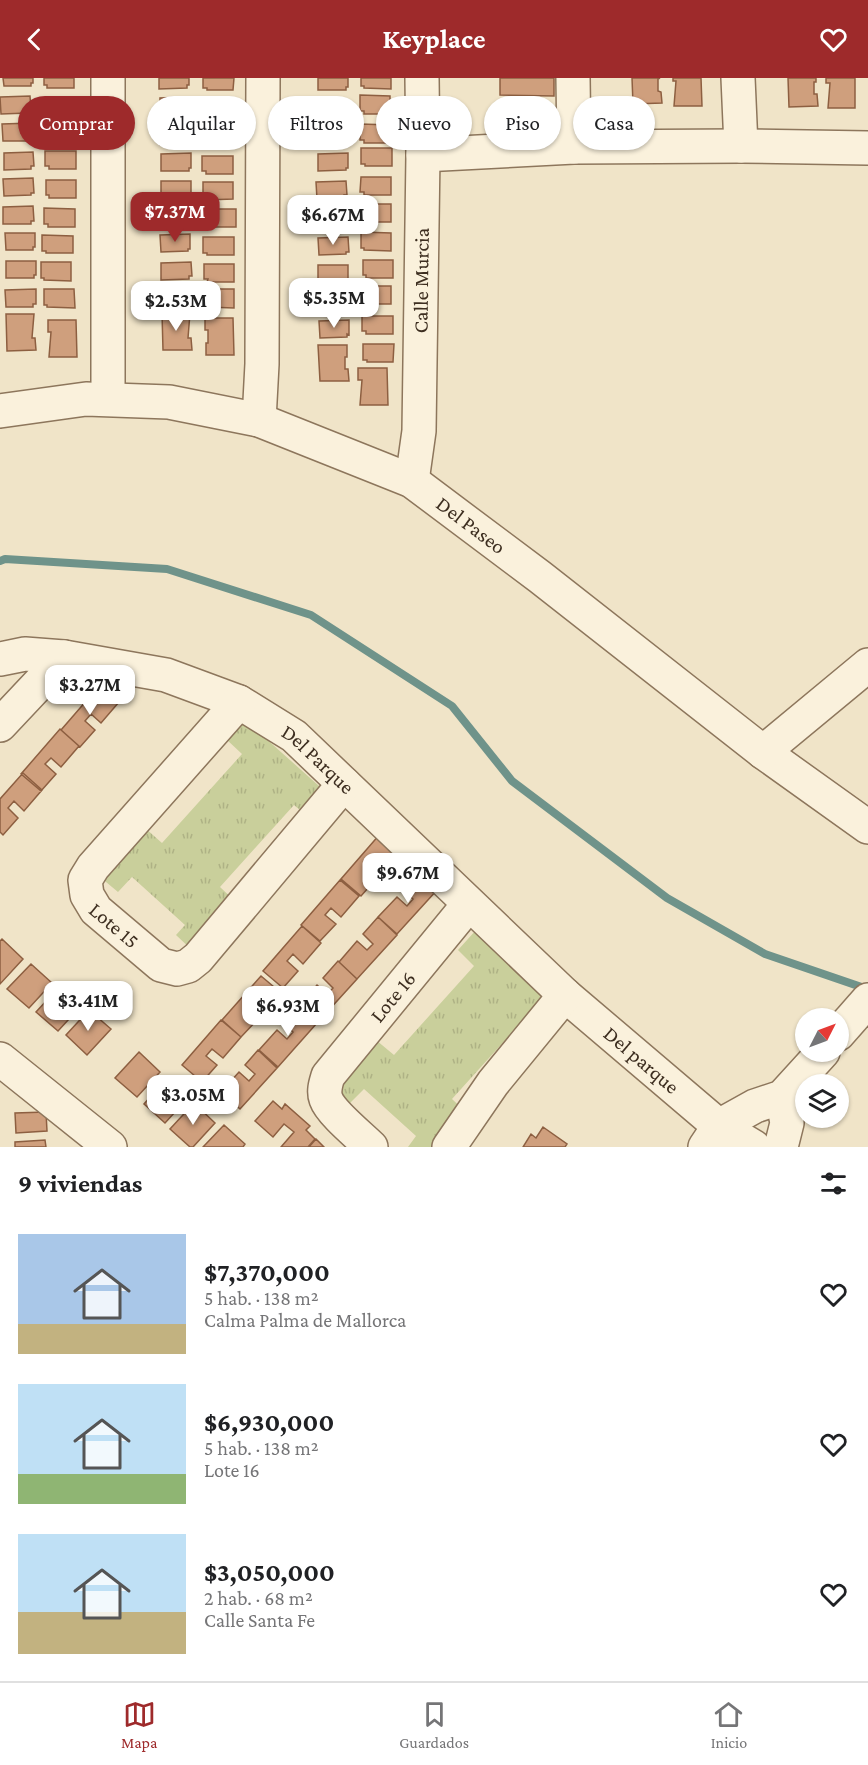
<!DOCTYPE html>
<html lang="es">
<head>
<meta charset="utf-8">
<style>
	body { margin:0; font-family:"Crimson Pro",serif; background:#f2f2f2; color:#202124; height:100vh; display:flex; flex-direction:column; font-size:22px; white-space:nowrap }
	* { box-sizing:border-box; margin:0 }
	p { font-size:20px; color:#757577 }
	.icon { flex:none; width:33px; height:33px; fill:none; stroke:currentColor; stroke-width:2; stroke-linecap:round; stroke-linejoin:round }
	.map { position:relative; height:1069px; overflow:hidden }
	.side { display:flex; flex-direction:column; background:#fff; flex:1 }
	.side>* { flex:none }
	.top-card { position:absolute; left:18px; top:18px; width:832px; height:54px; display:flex; gap:12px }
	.needle { width:39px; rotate:48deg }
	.tools { position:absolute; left:795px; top:930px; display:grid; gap:12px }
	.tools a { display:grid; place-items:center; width:54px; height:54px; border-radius:50%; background:#fff; box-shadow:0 2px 4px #0004; font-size:30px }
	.price { position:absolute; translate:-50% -51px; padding:0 14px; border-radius:12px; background:#fff; color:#222; font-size:20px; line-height:39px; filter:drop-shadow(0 2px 3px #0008) }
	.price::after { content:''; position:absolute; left:50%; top:36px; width:18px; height:14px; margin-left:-9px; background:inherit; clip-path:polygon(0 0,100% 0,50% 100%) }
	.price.selected { background:#9e2a2b; color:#fff }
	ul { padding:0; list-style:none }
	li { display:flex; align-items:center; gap:18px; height:150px; padding:0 18px }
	li span { display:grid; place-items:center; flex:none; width:168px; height:120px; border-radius:0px; color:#555 }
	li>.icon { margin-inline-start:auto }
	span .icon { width:72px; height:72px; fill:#fffc; stroke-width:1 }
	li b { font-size:26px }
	h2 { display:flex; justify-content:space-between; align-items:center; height:72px; padding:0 18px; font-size:26px }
	.pill { padding:0 21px; border-radius:27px; background:#fff; box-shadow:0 2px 4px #0004; font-size:21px; line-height:54px }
	.pill.selected { background:#9e2a2b; color:#fff }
	header { display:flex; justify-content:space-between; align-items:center; height:78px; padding:0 18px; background:#9e2a2b; color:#fff; font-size:27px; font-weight:700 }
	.dock { display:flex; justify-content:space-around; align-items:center; height:84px; border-top:2px solid #e0e0e0; background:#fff; font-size:16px; color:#757577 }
	.dock a { display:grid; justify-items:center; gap:3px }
	.dock .selected { color:#9e2a2b }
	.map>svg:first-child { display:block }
	.park { fill:url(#park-tufts) }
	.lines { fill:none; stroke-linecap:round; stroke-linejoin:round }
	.stream { stroke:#6f938a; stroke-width:8 }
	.building { fill:#cf9f7d; stroke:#8d5f41; stroke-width:1.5 }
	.minor-casing { stroke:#8d765c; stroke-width:36 }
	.minor { stroke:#faf1dc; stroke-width:33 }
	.labels { text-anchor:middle; stroke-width:4.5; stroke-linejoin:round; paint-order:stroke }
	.street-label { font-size:21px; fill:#3d2e20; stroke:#f7eed8 }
</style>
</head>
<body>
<header><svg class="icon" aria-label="back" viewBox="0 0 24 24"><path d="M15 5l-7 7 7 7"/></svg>Keyplace<svg class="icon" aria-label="heart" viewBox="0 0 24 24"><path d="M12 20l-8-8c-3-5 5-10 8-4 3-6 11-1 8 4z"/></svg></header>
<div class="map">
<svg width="868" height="1069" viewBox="0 0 868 1069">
	<defs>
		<pattern id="park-tufts" width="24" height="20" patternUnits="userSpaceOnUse" patternTransform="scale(1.5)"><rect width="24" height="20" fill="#c9cf9b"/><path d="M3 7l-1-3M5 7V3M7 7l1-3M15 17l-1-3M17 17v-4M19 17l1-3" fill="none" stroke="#aeb285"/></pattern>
	</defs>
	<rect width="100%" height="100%" fill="#f0e4c8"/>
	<path class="park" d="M244 641 328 716 308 739 294 727 220 809 237 825 194 874 176 857 185 847 132 799 118 814 100 799 145 750 162 765 242 676 226 661Z
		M476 852 560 928 526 939 452 1021 469 1037 441 1069H408L416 1058 364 1011 349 1026 332 1011 376 962 394 977 474 888 458 872Z"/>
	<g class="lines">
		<path class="stream" d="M0 483 5 481 167 491 311 537 452 628 512 703 667 820 765 876 867 911"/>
	</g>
	<path class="building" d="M3 0H33V5H31V8H4Z
		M44 0H74V10H47V7H44Z
		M159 0H189V7H187V10L159 11Z
		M203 0H234L233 12H207V10H203Z
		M318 0H348V9H346V12H318Z
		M361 0H391V11L364 10V8H361Z
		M500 0H554V18L500 17Z
		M632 0H660L658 1V13L661 14 662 25 633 26Z
		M673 0H701L702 28H674L676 3H673Z
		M788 0H816V4H814V16H817L818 28 789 29Z
		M826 0H855V30H828L830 5H826Z
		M360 17 390 18V36H364V33H360Z
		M30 18 31 32 28 33V35L1 36 0 19Z
		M190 19V34H187V36L160 37V20Z
		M44 20H75V38H48V35H44Z
		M202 21H233V39H206V36H202Z
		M348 22 349 37H346V39L318 40V23Z
		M32 45 33 60H30V63H3L2 46Z
		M76 45V63H49V61H45V46Z
		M360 46 391 47V65H364V62H360Z
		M203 48H234V66H207V63H203Z
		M189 49 190 63H187V66L160 67V50Z
		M346 49 347 64 344 63V66L317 67V50Z
		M361 70H392V88H365V86H361Z
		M45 73H76V91H49V88H45Z
		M33 74 34 88H31V91L4 92V75Z
		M191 75V90H189V93H161V76Z
		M348 75V90H346V92L318 93V76Z
		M202 78H233V96H206V93H202Z
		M361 99H391V117H364V114H360Z
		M33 100 34 115H31V117L4 118 3 101Z
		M46 102H76V120H49V117H46Z
		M161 103H191V117H189V120H161Z
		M346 103 347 117H344V120L317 121 316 104Z
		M203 104H233V121L206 122V119H203Z
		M361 126H391V144H364V142H361Z
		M33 128 34 143H31V146H3V129Z
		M191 129V144H188V146L161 147V130Z
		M44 130 75 131V149H48V146H44Z
		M349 130 350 144 347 145V147L320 148V131Z
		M205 131H236V149H209V146H205Z
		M361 154 391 155V173L364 172V170H361Z
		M5 155H35V169H33V172H6Z
		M190 156V171H188V173L161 174 160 157Z
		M42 157 73 158V175H46V173H42Z
		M203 159H234V177H207V175H203Z
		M348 159 349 174H346V176L319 177 318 160Z
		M363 182H393V200H366V197H363Z
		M6 183H36V197H34V200H6Z
		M41 184H71V203L44 202V200H41Z
		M191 184 192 198H189V201L161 202V185Z
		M204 186H234V204H207L208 201H204Z
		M318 187H348V201H346V204L318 205Z
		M360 208H391V226H364V223H361Z
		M191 210V225H189V228H162L161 211Z
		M36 211V226H33V229H6L5 212Z
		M44 211H74L75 230 47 229V227H44Z
		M204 211H234V230L207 229V227H204Z
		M320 215H350V229H348V231L320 232Z
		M162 235H190L188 260H191L192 272H163Z
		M6 236H34L32 260H35L36 272 7 273Z
		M362 238H393V256H366V253H362Z
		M205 240H233L234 277H206V265H208V252H205Z
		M48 242H76L77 279H49L51 254H48Z
		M349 242V257L347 256V259L320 260 319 243Z
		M363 266H394L393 284H367V282H363Z
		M318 267H347V279H345V291H348L349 303H320Z
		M358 290H387L388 327H360L362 302H358Z
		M100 607 119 624 101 645 91 636 85 643 95 652 80 669 61 652Z
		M60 651 79 668 61 689 51 680 45 686 56 696 41 713 21 696Z
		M23 695 42 712 24 733 14 723 8 730 18 740 3 757 0 754V721Z
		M380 756 399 773 381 794 371 785 365 791 376 801 361 818 341 801Z
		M418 795 437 812 397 856 378 839 397 819 407 828 413 821 403 812Z
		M340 802 359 818 341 839 331 830 325 837 336 846 320 863 301 847Z
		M378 839 397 857 357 901 339 884 357 863 367 872 373 866 363 856Z
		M302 848 321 865 303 886 293 876 287 883 298 893 283 910 263 893Z
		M2 861 23 881 0 906V863Z
		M338 883 357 901 318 944 299 928 317 907 327 916 333 910 323 900Z
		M31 886 52 905 29 930 7 911Z
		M261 898 280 914 262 935 252 926 246 933 257 942 241 959 222 942Z
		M60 908 81 928 58 953 36 934Z
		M298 927 317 945 278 989 259 972 277 952 287 961 293 954 283 945Z
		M89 932 111 951 87 977 66 957Z
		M221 942 241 959 223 980 212 971 206 978 217 987 202 1004 182 987Z
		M258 972 277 990 240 1031 221 1014 239 994 249 1003 255 996 245 987Z
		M139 974 160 994 137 1019 115 1000Z
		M167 1000 188 1020 165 1045 144 1026Z
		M273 1023 282 1031 285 1026 310 1048 306 1052 315 1061 308 1069H281L294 1054 284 1046 273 1059 255 1043Z
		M194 1025 215 1045 193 1069H190L170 1051Z
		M46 1034 47 1053 16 1055 15 1035Z
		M224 1047 245 1066 243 1069H203Z
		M543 1049 567 1066 565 1069H523L531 1056 536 1060Z
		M316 1061 324 1069H309Z
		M45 1062 46 1069H15V1064Z"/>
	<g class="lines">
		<g class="minor-casing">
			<g id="minor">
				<path d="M108 0V321"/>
				<path d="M573 0 574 69"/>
				<path d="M738 0 741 68"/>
				<path d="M423 77 574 69 741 68 868 70"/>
				<path id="s1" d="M0 333 86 321 169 324 259 342 412 403 540 499 763 674 868 749"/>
				<path d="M259 342 262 286 263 0"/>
				<path id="s2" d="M412 403 419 353 423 77 422 0"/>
				<path id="s3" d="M0 581 25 576 64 579 166 597 239 624 294 658 565 917 719 1048 754 1069"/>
				<path id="s4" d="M239 624 93 789 85 802 87 817 96 832 161 887 177 891 188 888 198 880 344 706"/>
				<path d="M0 647 64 579"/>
				<path d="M763 674 868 587"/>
				<path d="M838 956 868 922"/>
				<path d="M0 981 110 1069"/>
				<path id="s5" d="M371 1069C360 1058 331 1035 326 1021 323 1013 326 1005 328 998L469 826"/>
				<path d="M449 1069 493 1005 565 917"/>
				<path d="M705 1069 719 1048 755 1028 782 1019 823 974"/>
				<path d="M781 1069 787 1045 782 1019"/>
			</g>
		</g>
		<use href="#minor" class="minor"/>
	</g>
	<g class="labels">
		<g class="street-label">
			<text dy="7" stroke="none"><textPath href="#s2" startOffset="201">Calle Murcia</textPath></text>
			<text dy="7" stroke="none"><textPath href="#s1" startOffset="500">Del Paseo</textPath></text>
			<text dy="7" stroke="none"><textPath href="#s3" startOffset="344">Del Parque</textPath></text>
			<text dy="7" stroke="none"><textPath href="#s4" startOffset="292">Lote 15</textPath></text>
			<text dy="7" stroke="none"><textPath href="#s5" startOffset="192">Lote 16</textPath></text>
			<text dy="7" stroke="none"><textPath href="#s3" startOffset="786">Del parque</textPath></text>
		</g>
	</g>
</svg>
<div class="tools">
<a><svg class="needle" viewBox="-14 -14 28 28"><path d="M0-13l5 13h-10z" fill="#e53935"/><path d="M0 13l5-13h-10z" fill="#757577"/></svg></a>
<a><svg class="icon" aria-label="layers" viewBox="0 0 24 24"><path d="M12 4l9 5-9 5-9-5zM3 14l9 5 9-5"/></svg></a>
</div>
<b class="price selected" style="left:175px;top:165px">$7.37M</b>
<b class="price" style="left:333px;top:168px">$6.67M</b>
<b class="price" style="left:334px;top:251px">$5.35M</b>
<b class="price" style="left:176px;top:254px">$2.53M</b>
<b class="price" style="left:90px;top:638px">$3.27M</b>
<b class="price" style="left:408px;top:826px">$9.67M</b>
<b class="price" style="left:88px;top:954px">$3.41M</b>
<b class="price" style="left:288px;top:959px">$6.93M</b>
<b class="price" style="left:193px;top:1048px">$3.05M</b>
<div class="top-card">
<a class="pill selected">Comprar</a>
<a class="pill">Alquilar</a>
<a class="pill">Filtros</a>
<a class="pill">Nuevo</a>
<a class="pill">Piso</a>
<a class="pill">Casa</a>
</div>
</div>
<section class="side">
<h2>9 viviendas<svg class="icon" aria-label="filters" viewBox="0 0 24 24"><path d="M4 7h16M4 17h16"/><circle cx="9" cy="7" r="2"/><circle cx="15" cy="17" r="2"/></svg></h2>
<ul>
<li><span style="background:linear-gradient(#a9c7e8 75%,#c2b280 0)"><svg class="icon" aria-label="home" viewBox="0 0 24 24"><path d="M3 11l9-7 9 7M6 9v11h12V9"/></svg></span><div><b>$7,370,000</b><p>5 hab. · 138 m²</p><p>Calma Palma de Mallorca</p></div><svg class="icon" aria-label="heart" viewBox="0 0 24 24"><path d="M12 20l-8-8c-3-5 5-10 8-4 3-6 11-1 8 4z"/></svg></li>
<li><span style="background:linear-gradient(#bfe0f5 75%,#8fb573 0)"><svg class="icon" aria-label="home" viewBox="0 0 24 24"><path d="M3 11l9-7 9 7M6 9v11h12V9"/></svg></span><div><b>$6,930,000</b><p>5 hab. · 138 m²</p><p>Lote 16</p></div><svg class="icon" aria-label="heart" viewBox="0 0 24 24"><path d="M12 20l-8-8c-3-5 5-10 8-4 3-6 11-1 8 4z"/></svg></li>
<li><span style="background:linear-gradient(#bfe0f5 65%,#c2b280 0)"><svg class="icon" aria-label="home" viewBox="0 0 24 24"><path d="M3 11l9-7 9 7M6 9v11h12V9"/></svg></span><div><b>$3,050,000</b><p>2 hab. · 68 m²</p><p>Calle Santa Fe</p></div><svg class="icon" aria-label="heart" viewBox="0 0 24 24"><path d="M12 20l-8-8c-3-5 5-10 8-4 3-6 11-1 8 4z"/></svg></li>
</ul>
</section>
<nav class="dock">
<a class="selected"><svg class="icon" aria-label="map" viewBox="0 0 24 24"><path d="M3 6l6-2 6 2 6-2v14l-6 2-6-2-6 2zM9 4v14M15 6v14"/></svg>Mapa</a>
<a><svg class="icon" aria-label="saved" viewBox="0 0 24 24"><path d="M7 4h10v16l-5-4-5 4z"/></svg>Guardados</a>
<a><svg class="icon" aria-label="home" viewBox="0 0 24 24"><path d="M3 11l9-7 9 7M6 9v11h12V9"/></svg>Inicio</a>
</nav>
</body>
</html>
